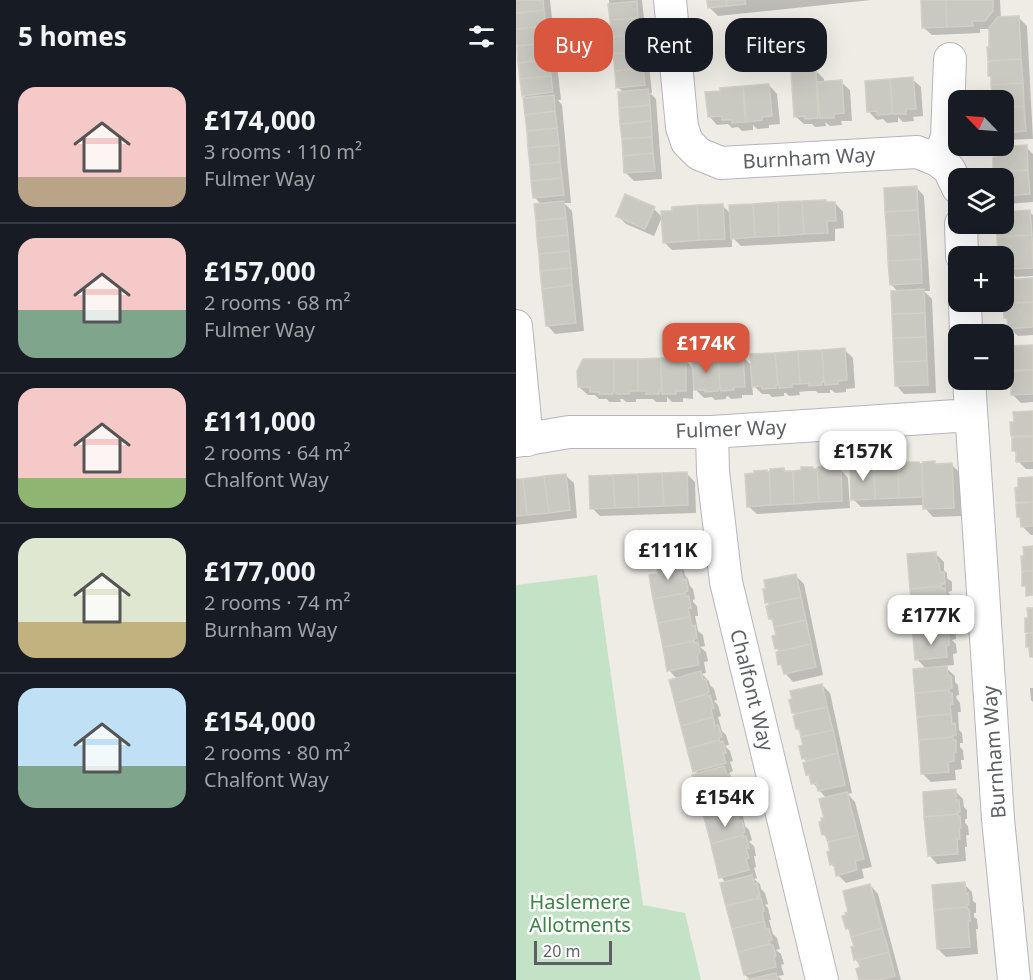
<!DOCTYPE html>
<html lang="en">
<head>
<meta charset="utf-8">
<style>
	body { margin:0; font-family:"Noto Sans",sans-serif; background:#242831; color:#f1f3f6; height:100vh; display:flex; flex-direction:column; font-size:22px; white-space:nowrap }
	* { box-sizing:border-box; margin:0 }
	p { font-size:20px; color:#9ea1a6 }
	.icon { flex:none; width:33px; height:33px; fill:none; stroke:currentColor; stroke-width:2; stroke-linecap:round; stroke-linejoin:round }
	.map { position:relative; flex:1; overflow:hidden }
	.sheet { display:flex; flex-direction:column; background:#171b24; width:516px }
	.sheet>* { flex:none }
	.hud { position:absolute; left:18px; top:18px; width:408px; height:54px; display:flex; gap:12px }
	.needle { width:39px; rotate:295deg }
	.fabs { position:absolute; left:432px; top:90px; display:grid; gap:12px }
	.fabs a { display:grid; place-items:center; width:66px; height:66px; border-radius:12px; background:#171b24; box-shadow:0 6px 24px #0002; font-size:30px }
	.scale { position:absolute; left:18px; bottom:15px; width:78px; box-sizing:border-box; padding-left:6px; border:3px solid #5d5f64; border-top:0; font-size:16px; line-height:21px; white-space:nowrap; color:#5d5f64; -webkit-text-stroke:4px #fff; paint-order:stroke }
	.price { position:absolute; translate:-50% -51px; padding:0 14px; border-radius:12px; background:#fff; color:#222; font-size:20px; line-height:39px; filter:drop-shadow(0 2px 3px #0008) }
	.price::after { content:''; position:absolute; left:50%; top:36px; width:18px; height:14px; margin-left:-9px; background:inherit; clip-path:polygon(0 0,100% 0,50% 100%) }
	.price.on { background:#da573f; color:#fff }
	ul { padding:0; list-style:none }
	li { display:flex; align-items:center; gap:18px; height:150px; padding:0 18px }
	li+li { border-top:2px solid #363941 }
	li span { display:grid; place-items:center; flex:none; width:168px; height:120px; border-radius:18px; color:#555 }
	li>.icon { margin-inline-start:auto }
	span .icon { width:72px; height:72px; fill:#fffc; stroke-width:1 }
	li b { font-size:26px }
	h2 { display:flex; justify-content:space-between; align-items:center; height:72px; padding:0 18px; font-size:26px }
	.pill { padding:0 21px; border-radius:18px; background:#171b24; box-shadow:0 6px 24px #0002; font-size:21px; line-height:54px }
	.pill.on { background:#da573f; color:#fff }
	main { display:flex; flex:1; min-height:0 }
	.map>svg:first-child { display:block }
	.green { fill:#c4e3c6 }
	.shadow { fill:#0003 }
	.building { fill:#c9c8c1; stroke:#d2cfc4; stroke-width:1.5 }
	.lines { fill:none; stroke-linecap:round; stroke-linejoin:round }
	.minor-casing { stroke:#b5b6bb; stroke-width:34 }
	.minor { stroke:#fff; stroke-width:32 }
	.labels { text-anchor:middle; stroke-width:5; stroke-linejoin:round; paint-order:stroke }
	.street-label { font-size:20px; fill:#5d5f64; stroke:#fff }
	.park-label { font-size:20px; fill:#3d8246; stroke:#fff }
</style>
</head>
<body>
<main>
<section class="sheet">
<h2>5 homes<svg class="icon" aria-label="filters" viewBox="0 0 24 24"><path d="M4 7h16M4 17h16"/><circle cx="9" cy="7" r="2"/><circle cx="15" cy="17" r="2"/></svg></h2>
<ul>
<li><span style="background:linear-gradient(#f6c9c9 75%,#b9a48a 0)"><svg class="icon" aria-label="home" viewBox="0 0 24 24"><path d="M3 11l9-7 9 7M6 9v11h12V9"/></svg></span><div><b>£174,000</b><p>3 rooms · 110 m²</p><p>Fulmer Way</p></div></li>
<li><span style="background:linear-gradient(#f6c9c9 60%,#7fa58c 0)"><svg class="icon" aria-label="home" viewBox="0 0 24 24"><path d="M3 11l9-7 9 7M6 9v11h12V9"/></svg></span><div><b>£157,000</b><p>2 rooms · 68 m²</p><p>Fulmer Way</p></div></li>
<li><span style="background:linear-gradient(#f6c9c9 75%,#8fb573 0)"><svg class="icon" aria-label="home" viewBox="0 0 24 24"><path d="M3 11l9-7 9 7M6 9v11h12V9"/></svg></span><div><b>£111,000</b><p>2 rooms · 64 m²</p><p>Chalfont Way</p></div></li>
<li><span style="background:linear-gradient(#dfe7d0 70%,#c2b280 0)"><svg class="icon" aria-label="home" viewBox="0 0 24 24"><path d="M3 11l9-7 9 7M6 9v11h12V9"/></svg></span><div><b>£177,000</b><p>2 rooms · 74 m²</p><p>Burnham Way</p></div></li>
<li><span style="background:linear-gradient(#bfe0f5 65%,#7fa58c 0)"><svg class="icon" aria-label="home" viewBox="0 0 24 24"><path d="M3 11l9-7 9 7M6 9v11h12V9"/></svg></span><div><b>£154,000</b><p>2 rooms · 80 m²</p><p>Chalfont Way</p></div></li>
</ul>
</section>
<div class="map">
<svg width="517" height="980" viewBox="0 0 517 980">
	<rect width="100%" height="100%" fill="#eeece5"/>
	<path class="green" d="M81 575 127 905 169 913 185 980H0V585Z"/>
	<path class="shadow" d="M0 0H34L45 100H42L46 105 55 203H48L56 211 68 331 39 334 31 325 26 205 19 198 11 99 7 95 0 26Z
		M93 0H126L136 93H134L140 99 146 179 118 181 110 173 108 93 102 87Z
		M193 0H355L202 16 193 7Z
		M406 0H484L485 19 503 18 511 26 517 139 488 140V100H475L474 94H477L476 78 474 76 477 64 473 60 474 29H464V33L416 35 407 27Z
		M300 71 308 79V83L325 82 334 90 336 121H325L326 125 314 126 309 122 310 126 299 127 296 124H288L279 116Z
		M396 79 405 87 407 116 397 117 398 121 387 122 382 117V122L371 123 367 119 361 120 352 111 350 82Z
		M253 85 261 94 264 124 253 125V128L241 129 237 125V130L226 131 222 127 216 128 212 124 201 125 193 116 206 92 205 89Z
		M510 147 517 154V202L492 204 488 200V178H480L479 175 482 174 479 171Z
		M400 187 408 196 414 291H408L416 299 420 393 388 394 380 385 382 292 375 284Z
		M309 201 312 204 319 203 327 212 328 228 319 229V241L225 246 216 237V247L156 250 148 242 206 205 215 214Z
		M138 209 146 217 138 236 110 224 102 216Z
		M513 212 517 215V276L500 277 492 269V265L488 260 487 254 483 250 487 239 483 235 482 224H488V213Z
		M517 279V335L502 336 493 328V321L489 318 492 306 488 303V291Z
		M517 346V402L505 403 497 395V388L493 385 496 374 492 370Z
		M328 349 337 358 339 388 330 389V392L319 393 316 390H314V393H302L300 391H293L283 392 284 395 273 396 270 393H268V396L256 397 253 394H246L236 384 237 395H226V398L215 399 212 396 210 397V399L199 400 196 397 188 398 177 387V399L167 398V402H156L151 397V402H140L137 399H120V402H110L107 399H104L105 402H93L91 399H83L79 395H72L63 387 68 361 169 360 178 369 226 356 236 366Z
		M517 413V469H510L502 461 501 454 498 451 500 439 497 436Z
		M418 463 421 465 435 464 444 473 445 516 417 517 409 508V505L345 507 337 499 355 465 358 467 405 466Z
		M313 467 316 470 324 469 332 478 334 508 241 514 232 506 250 471 253 474 267 470 270 473 297 468 299 471Z
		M170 473 179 482 180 513 84 516 76 508Z
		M49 475 58 483 61 518 0 525V481Z
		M517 479V535H515L507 527 506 520 502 516 505 505 502 501Z
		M419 553 428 562V570L431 573V578L436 582V591L432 592 437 598 438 607 434 608 435 624 439 628 440 639 436 640 440 644 441 653 437 654 438 665 428 666 439 676V682L442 685 443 695 440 696 441 699 444 703 445 712H442L443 730 446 733 447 743H444V747L447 750 448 760H445L446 769 439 770 440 780 415 782 407 774 411 670 401 659Z
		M160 563 168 571 169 575 172 579 174 586 177 589 179 599 177 600V602L181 606 182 616H179L182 631 187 635 189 646 184 647 190 652 192 661 188 662 190 673 186 674 193 681 194 685 198 689 201 700 198 701 202 705 205 716 202 717 206 731 210 735 213 745 209 746 214 751 217 761 214 762 217 771 213 773 221 785 224 796H221L225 800 228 811 226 812 229 826 233 830 236 840 233 842 238 846 240 856H238L240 867 238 868 241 878 238 879 244 884 245 889 249 893 252 904 249 905 252 908 255 920H253L257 934 261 938 264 949 260 950 265 954 268 964 265 965 268 975 262 976 266 980H235L229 975 210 883 205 877 183 775 179 771 161 679 153 670 144 575Z
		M279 575 288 584 307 675 277 682 269 673 268 668 264 664 265 653 260 648 261 636 259 623 254 619 252 607 255 606 251 602Z
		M306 685 314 693 336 793 332 794 339 802 356 867 346 869 348 878 330 883 322 875 320 869 315 864 316 852 312 839 307 834 311 799 297 783 296 779 291 774 292 763 287 758 288 746 285 733 281 729V716L277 713Z
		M514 688H517V702L515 700Z
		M439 791 447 799 448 807 451 810V819H449V823L452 826 453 835H450L451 847H449L450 861 421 864 413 855Z
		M448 884 456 892 457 901 460 903V913H458V917L461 919 462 929H460L462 954 430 957 422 949Z
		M354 885 362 894 385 980H344L346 968 344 965 339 959 340 947 336 933 332 929 328 917 332 916Z"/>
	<path class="building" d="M0 0H27L28 10 0 13Z
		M191 0H210L211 6 192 8Z
		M210 0H229L230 4 211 6Z
		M405 0H430L431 27 406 28Z
		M430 0H477V11L469 21H456L457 26 431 27Z
		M121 1 122 18 94 20 92 4Z
		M28 10 30 26 0 29V13Z
		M503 16 505 59 472 61 471 47H473V28L482 17Z
		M122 18 124 34 95 37 94 20Z
		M30 26 32 43 1 46 0 29Z
		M124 34 126 51 97 54 95 37Z
		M32 43 33 59 2 63 1 46Z
		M126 51 127 68 99 71 97 54Z
		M33 59 35 76 4 79 2 63Z
		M505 59 507 83 475 85V76H472V63H474V61Z
		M127 68 129 85 100 88 99 71Z
		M300 70 302 118 289 119V116L278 117 275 71Z
		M35 76 37 92 6 96 4 79Z
		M397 77 400 109H390V114H377L374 79Z
		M374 79 376 110 375 114 361 115V111L351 112 349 81Z
		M326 80 328 113 318 114V118H304L301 82Z
		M507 83 508 106 488 107V100H473V93L476 92 475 85Z
		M253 84 256 116 246 117V120L231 122 227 86Z
		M227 86 229 122 216 123V120H206V116L192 117 189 92 204 91V88Z
		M132 89 134 105 103 108 102 92Z
		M38 95 39 111 9 115 7 98Z
		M134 105 135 121 104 124 103 108Z
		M508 106 510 131 488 133V107Z
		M39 111 41 128 11 131 9 115Z
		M135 121 136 137 106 139 104 124Z
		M41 128 43 145 12 148 11 131Z
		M136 137 137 153 107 156 106 139Z
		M43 145 44 162 14 165 12 148Z
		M511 145 512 170 477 171V157H480L479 147Z
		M137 153 139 171 108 173 107 156Z
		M44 162 46 178 15 181 14 165Z
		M512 170 514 194 488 196V178H478V173L481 172Z
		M46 178 48 195 17 198 15 181Z
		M401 186 402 210 369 212 368 188Z
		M109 194 139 207 129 229 100 216Z
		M310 200V202H319L320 221H311L312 233 288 234 286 201Z
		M48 201 50 218 20 221 18 204Z
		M286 201 288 234 263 236 262 202Z
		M262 202 263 236 239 237 237 204Z
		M207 204 209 239 183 240 181 205Z
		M237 204 239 237 215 239 213 205Z
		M181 205 183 240 147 243 145 211H156V207Z
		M402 210 404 234 371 236 369 212Z
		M514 210 516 235 481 236 480 224H488V212Z
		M50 218 52 235 21 238 20 221Z
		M404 234 405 259 372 261 371 236Z
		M52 235 53 251 23 254 21 238Z
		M516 235 517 268 491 269 490 261H488L485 251H482L481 238Z
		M53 251 55 268 24 271 23 254Z
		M405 259 406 283 374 285 372 261Z
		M55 268 56 285 26 289 24 271Z
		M517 278V302L487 303 488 289H489V280Z
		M56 285 60 323 30 326 26 289Z
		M408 289 409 313 376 314 375 291Z
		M517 302V327L492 329 491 318H488L487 305Z
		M409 313 410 337 377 338 376 314Z
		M410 337 411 361 378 362 377 338Z
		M517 345V370H491L490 356H493L492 346Z
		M329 348 331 380 322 381V384L309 385V382H308L306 350Z
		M306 350 308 382H306V385L293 386V383L284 384 282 351Z
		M282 351 284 384H276V387L263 388V385H262L259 353Z
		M259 353 262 385H260V388L246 389V386L236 387 234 354Z
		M227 354 229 387H218V390L205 391V389H204L202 356Z
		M202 356 204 389H202V391L189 392V390H178L176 357Z
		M145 358V391H143V394H130V391H122V359Z
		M145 358H170V391H160V394H146Z
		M67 359H98V392H97V394H83V392H74V387H62L61 371Z
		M98 359H122V391H113V394H100V392H98Z
		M411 361 412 385 379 386 378 362Z
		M517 370V394L495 395V385H491V372Z
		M517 411V436H495L494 422H498L497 412Z
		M517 436V461L500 462V451H496V438Z
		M419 461V464L436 463 438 508 407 509 406 464 407 462Z
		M391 462H403L404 464H406L407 497 383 498 382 465H390Z
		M356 463V466H358L359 499 335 500 334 467 342 466V464Z
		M359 463H372V465H382L383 498 359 499 358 466H359Z
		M314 466V468H325L326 501 303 502 301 469 302 467Z
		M285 467H297V469H301L303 502 278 504 277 471 285 470Z
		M268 468V471H277L278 504 255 505 253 472H254V469Z
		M251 470V472H253L255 505 231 507 229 474 238 473V471Z
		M171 472 172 505 148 506 146 473Z
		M146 473 148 506 123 507 122 474Z
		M50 474 54 510 33 513 28 476Z
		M122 474 123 507 99 508 97 475Z
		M97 475 99 508 74 509 73 476Z
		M28 476 33 513 11 515 7 479Z
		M517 477V502H500L499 488H502V478Z
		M0 479H7L11 515 0 516Z
		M517 502V526L505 527 504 517H501L500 504Z
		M517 546V571H506L505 556H508L507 547Z
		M420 552 421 563H423L424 572H428L429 584H425V586L394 589 391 554Z
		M160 561 162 570 165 569 167 580 170 579 172 591 169 592V593L137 599 133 575 142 574 141 565Z
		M509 571H517V595L510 596V586H506V573Z
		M280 574 285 597 253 604V602L249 603 247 589H250L248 580Z
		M425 586V588H429L430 600H426L427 610 396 613 394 589Z
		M169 593 170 596H173L175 608H172L174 617 142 623 137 599Z
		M285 597 290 620 258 627 256 618 253 619 250 606 253 605V604Z
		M511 608H517V633L509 632V618H512Z
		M427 610 428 619 431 618 432 632H429V633L397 636 396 613Z
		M174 617 176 626 179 625 181 638 178 639V641L147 647 142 623Z
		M290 620 295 644 263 651 262 648 259 649 256 636 260 635 258 627Z
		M429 633V635H433V645L430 646 431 657 399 660 397 636Z
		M513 633H517V657H514L513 647H510V634Z
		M178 641 179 643 182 642 184 653 181 654 183 665 151 671 147 647Z
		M295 644 300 667 268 674 265 664 262 665 260 652Z
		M431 666 432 676H435L436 688H433V690L399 693 397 669Z
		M185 671 187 680 190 679 193 692 191 693V694L159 703 153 680Z
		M306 684 311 707 279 714V713H276L273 700 276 699 274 691Z
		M433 690V693H436L437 704H434L435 714 401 717 399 693Z
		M191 694 192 696 194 695 198 708 195 709 197 717 165 726 159 703Z
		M311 707 317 730 285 737 283 729H280L277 716 280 715 279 714Z
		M435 714 436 724 439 723 440 735H437V737L403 740 401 717Z
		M197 717 199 726 202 725 206 737 203 738V740L171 749 165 726Z
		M317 730 322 753 290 761V758L286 759 283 746 287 745 285 737Z
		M437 737V740H440V752H438V761L432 762 433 772 405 774 403 740Z
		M203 740 204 742 207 741 210 753H207L210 763 177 772 171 749Z
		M322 753 329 785 302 791 300 783 295 784 293 774 290 775 287 763 290 762V761Z
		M208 766 211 775H214L217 788H214V789L183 798 176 775Z
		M214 789 215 791 217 790 221 803 218 804 221 812 189 821 183 798Z
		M440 789V800H443L444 812H441L442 814 408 817 407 792Z
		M331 792 342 835 312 842 309 834 306 835 303 822 306 821 305 818H308L303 799Z
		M221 812 223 821 226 820 229 832 226 833 227 835 195 844 189 821Z
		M442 814V816H444L445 828H443L444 839H441L442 854 412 856 408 817Z
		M227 835V837L230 836 233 848H230L233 858 230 859 233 870 203 878 195 844Z
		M342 835 348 859 339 861 341 870 320 876 318 864 314 865 311 852 314 851 312 842Z
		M236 875 238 884 241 883 244 896H242V898L210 906 204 883Z
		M449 882 450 894 452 893 453 905H451V907L418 910 416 885Z
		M354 884 366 928 335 937 333 928 330 929 326 916 330 915 329 913 332 912 327 891Z
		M242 898V899L245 898 248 911 246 912 248 921 216 929 210 906Z
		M451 907V909H453L454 921H452L454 947 421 949 418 910Z
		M248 921 250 929H253L256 940 253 941 254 944 222 952 216 929Z
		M366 928 373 952 342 960 341 959 338 960 335 947 338 946 335 937Z
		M254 944 255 945H257L260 956 258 957 260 967 228 975 222 952Z
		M373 952 379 976 363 980H343L340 969 344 967 342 960Z
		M260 973 262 980H230Z"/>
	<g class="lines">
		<g class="minor-casing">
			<path id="minor" d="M154 0 166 127 171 142 183 154 205 163 401 152 421 160 433 169 442 188
				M421 160 431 138 434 59
				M445 224 446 256
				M449 302 450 334
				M0 326 11 440
				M453 380 482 819 498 980
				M196 432 197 472 210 582 306 980
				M0 441 53 432H196L455 415"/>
		</g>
		<use href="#minor" class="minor"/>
	</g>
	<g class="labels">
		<g class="street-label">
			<text transform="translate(293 158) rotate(-3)" y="7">Burnham Way</text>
			<text transform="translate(215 429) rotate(-2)" y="7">Fulmer Way</text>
			<text transform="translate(236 690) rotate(76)" y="7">Chalfont Way</text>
			<text transform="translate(478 752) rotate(-94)" y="7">Burnham Way</text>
		</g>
		<g class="park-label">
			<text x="64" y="909">Haslemere<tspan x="64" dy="23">Allotments</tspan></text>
		</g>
	</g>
</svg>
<div class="fabs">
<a><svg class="needle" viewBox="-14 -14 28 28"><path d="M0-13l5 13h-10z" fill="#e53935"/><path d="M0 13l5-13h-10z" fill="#9ea1a6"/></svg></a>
<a><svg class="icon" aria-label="layers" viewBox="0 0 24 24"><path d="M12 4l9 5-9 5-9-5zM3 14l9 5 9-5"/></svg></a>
<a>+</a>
<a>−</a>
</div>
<div class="scale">20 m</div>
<b class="price on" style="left:190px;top:374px">£174K</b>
<b class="price" style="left:347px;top:482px">£157K</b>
<b class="price" style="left:152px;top:581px">£111K</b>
<b class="price" style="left:415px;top:646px">£177K</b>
<b class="price" style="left:209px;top:828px">£154K</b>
<div class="hud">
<a class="pill on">Buy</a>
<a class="pill">Rent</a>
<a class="pill">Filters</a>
</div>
</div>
</main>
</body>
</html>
